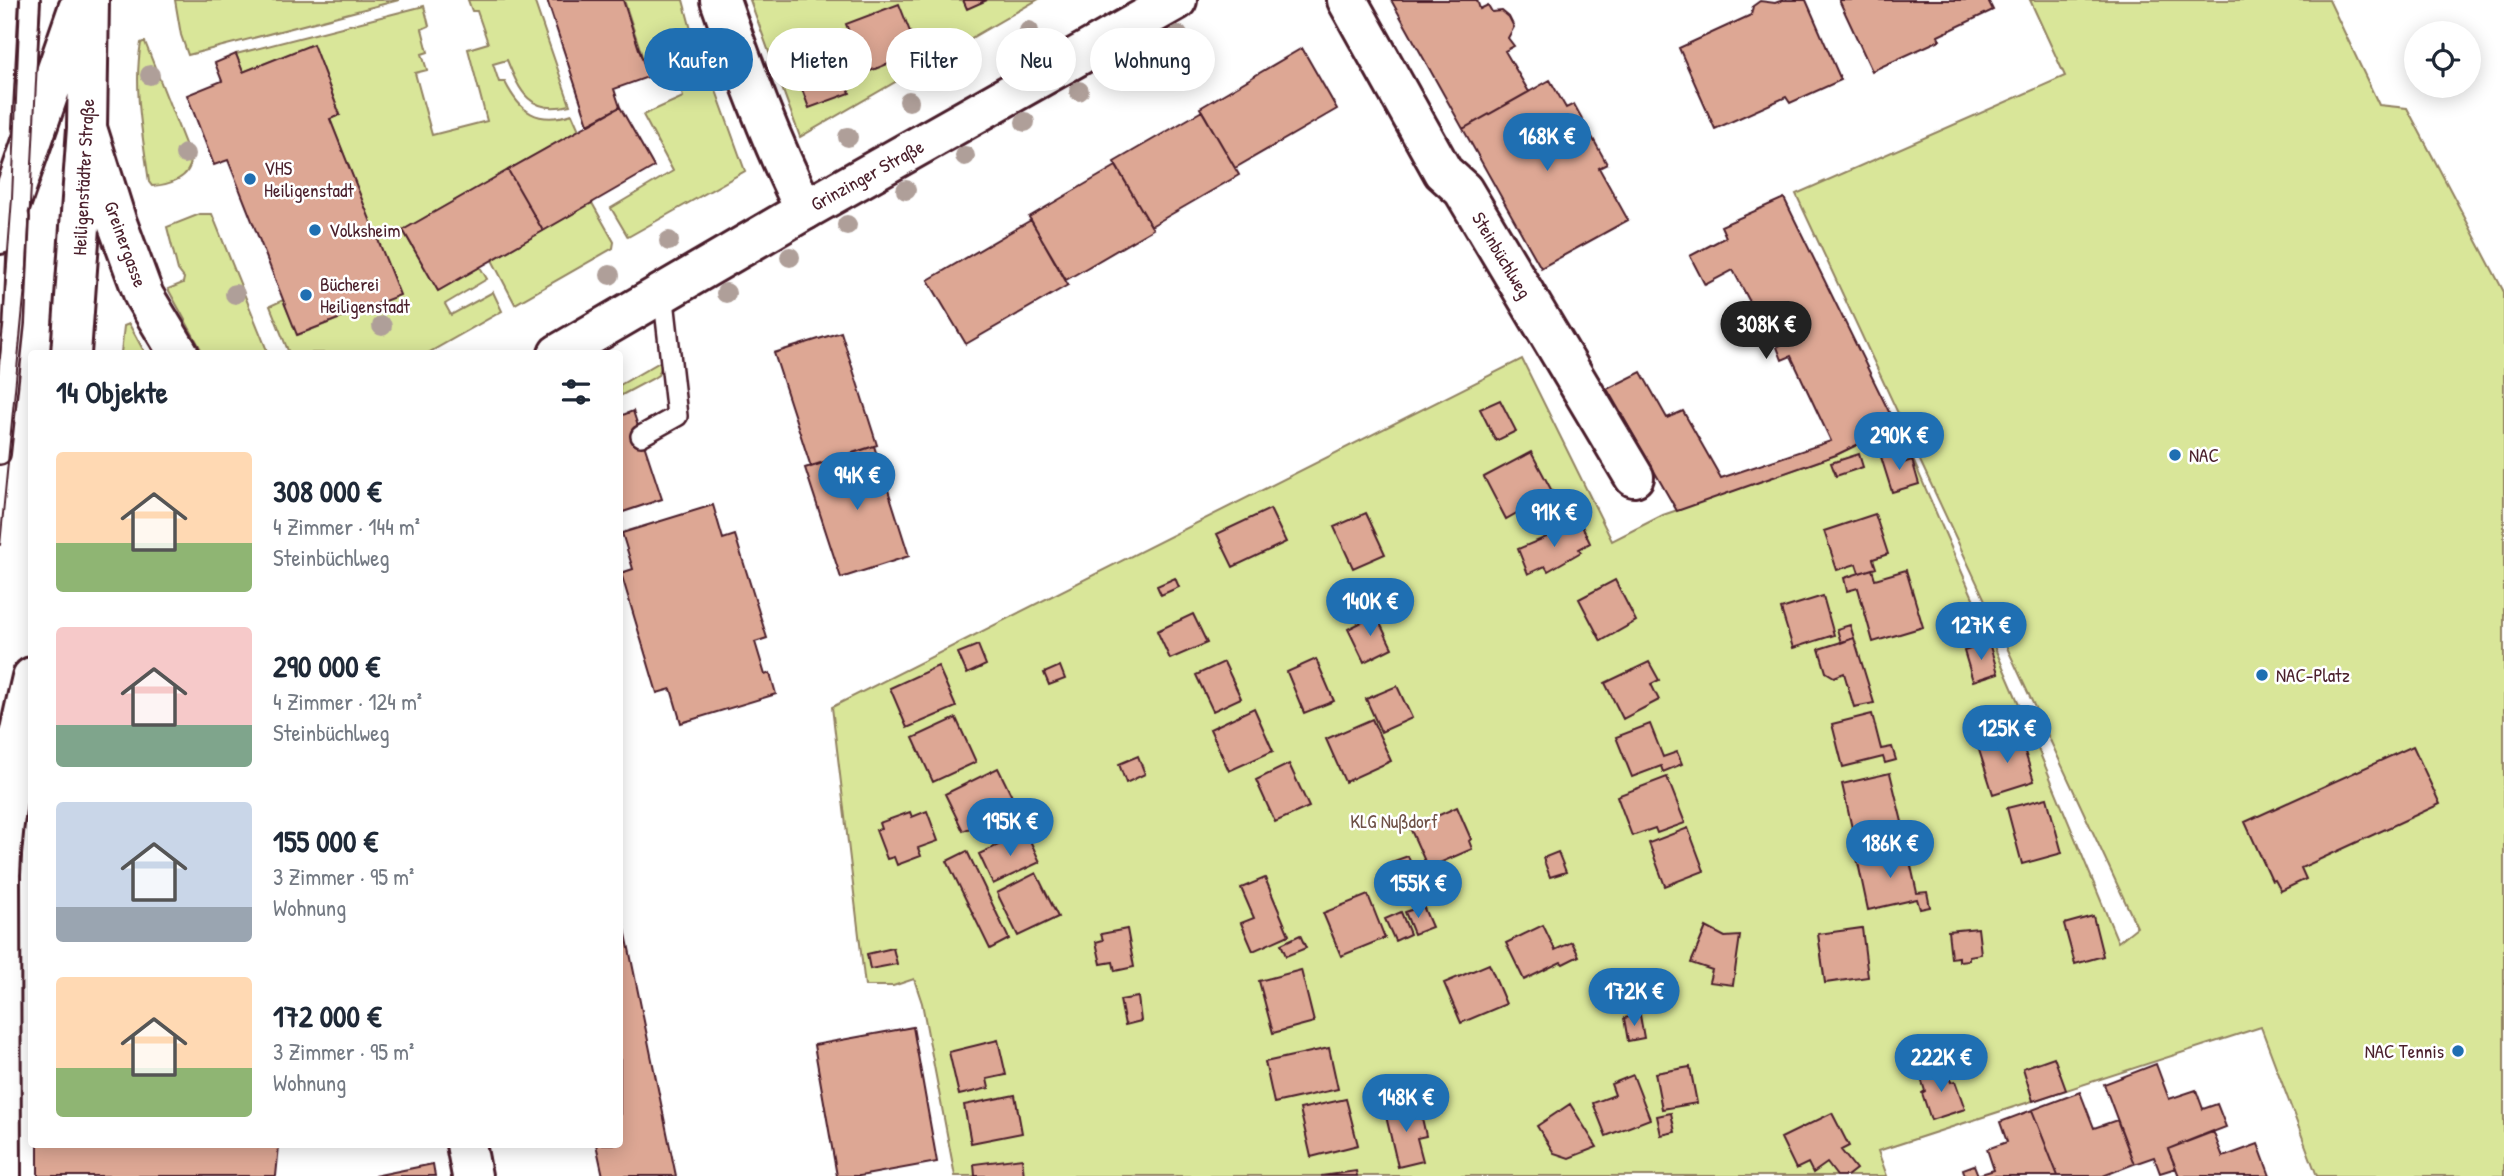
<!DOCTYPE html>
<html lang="de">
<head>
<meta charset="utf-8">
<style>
	body { margin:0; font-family:"Patrick Hand",sans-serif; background:#f2f2f3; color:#1f2937; height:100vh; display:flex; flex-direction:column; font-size:26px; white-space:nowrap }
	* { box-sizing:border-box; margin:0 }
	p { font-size:23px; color:#747a83 }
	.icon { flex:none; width:38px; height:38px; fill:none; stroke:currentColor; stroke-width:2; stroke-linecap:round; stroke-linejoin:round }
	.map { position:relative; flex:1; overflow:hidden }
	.details { position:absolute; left:28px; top:350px; width:595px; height:798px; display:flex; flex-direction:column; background:#fff; border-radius:7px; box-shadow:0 4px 18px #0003 }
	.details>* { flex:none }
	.hud { position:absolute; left:644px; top:28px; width:665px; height:63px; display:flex; gap:14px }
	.controls { position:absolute; left:2404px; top:21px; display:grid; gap:14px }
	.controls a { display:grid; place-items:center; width:77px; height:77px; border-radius:50%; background:#fff; box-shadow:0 4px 18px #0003; font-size:35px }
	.price { position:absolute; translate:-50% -60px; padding:0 16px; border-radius:24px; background:#1f6fb2; color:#fff; font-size:23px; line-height:46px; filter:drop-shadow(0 2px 4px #0008) }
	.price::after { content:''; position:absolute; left:50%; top:42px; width:21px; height:16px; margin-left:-10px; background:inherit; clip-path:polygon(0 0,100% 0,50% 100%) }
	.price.current { background:#222; color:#fff }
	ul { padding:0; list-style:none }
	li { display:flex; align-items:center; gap:21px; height:175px; padding:0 28px }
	li span { display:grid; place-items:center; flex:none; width:196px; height:140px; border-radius:7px; color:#555 }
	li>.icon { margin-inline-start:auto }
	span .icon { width:84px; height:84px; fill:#fffc; stroke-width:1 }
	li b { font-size:30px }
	h2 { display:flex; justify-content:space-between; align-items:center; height:84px; padding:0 28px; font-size:30px }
	.chip { padding:0 24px; border-radius:32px; background:#fff; box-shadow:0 4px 18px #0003; font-size:24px; line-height:63px }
	.chip.current { background:#1f6fb2; color:#fff }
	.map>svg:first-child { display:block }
	.green { fill:#d9e699; stroke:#928262; stroke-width:2 }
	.building { fill:#dda794; stroke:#4a1f2b; stroke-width:2 }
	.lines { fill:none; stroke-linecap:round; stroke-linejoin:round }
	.service-casing { stroke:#4a1f2b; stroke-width:24 }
	.minor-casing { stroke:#4a1f2b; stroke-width:44 }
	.tertiary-casing { stroke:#4a1f2b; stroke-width:44 }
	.secondary-casing { stroke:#4a1f2b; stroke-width:44 }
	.service { stroke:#fff; stroke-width:19 }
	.minor { stroke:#fff; stroke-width:38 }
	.tertiary { stroke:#fff; stroke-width:38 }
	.secondary { stroke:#fff; stroke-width:38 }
	.tram { stroke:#4a1f2b; stroke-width:2 }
	.tree { fill:#af9f99 }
	.poi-dot { fill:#1f6fb2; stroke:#fff; stroke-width:2.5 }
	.labels { text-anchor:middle; stroke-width:5; stroke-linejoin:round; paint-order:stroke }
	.poi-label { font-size:19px; fill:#4a1f2b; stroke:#fff; text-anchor:start }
	.street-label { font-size:19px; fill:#4a1f2b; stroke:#fff }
	.park-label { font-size:19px; fill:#6e5146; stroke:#fff }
</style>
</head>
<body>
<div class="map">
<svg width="2504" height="1176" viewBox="0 0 2504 1176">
	<rect width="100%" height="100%" fill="#fff"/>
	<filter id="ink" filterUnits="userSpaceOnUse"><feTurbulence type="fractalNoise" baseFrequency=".0143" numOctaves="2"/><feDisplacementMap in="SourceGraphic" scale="14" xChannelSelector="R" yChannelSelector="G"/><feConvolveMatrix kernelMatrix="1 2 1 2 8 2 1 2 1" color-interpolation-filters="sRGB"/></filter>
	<g filter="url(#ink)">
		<path class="green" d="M175 0H399L188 55 181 35Z
			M468 0H534L570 105C530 115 520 92 507 60L493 64 499 82H505C520 112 537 125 572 114L579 130 403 230 438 291 480 267 487 279 445 304 451 315 493 292 502 311 428 353H289L270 306 283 300 298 335 399 295 330 119 340 114 313 45 243 72 236 54 424 6 429 26 422 29 428 52 422 54 427 70 415 73 432 135 487 121 468 49 488 43 477 11H472Z
			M624 0H683L696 48 695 60 649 77Z
			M750 0H1037L800 137Z
			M2030 0H2329L2379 105 2407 108 2504 292V1176H2317L2261 1027 1878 1151 1887 1176H955L922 1003 914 979 893 986H865L832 707 1522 359 1612 541 1663 515 1836 455 1898 425 2029 727 2118 942 2137 927 1796 194 2065 76Z
			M143 42H145L191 159C191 178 169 185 152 186L149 182C143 137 133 88 141 43Z
			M700 70 710 74 745 171 628 237 611 208 673 171 643 115 683 97 678 79Z
			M592 203 614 242 613 248 515 304 492 260Z
			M200 214H212L268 353H203L168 289 183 283 184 278 178 270 167 227Z
			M129 324 145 353H121L124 326Z
			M660 362 662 366 658 375 652 379 620 396V385Z"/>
		<path class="building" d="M547 0H623L648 77 614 89 620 107 588 124Z
			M963 0H987L967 9Z
			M1391 0H1477L1480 9 1488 5 1492 12 1502 11 1509 17 1514 27 1508 38 1514 46 1505 51 1529 92 1463 129Z
			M1783 0H1806L1841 80 1790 103 1786 97 1715 129 1679 48 1751 15 1753 6 1760 1 1775 3Z
			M1839 0H1988L1993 10 1938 36 1940 40 1872 71Z
			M899 4 918 52 865 73 846 24Z
			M830 39 850 93 809 108 789 54Z
			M313 44 340 115 330 119 400 295 297 335 228 160 214 165 187 95 222 81 215 63 236 54 243 72Z
			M1302 48 1337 109 1235 168 1200 108Z
			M1550 80 1566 108 1574 104 1607 164 1599 168 1628 220 1541 268 1463 129Z
			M620 107 654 167 543 231 508 170Z
			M1202 111 1239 175 1151 226 1114 162Z
			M1116 166 1153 229 1066 280 1029 217Z
			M508 170 543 231 438 291 403 230Z
			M1784 198 1896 426 1836 455 1677 511 1607 389 1641 372 1667 418 1683 411 1721 478 1831 441 1791 356 1782 360 1777 347 1784 343 1771 314 1759 319 1733 270 1705 285 1690 256 1726 237 1721 226Z
			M1031 220 1068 285 966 344 928 280Z
			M841 332 877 445 811 467 774 353Z
			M1500 400 1516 431 1496 441 1480 409Z
			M633 411 662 499 620 513V416Z
			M874 446 909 556 841 578 805 468Z
			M1899 451 1903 463 1912 460 1919 484 1892 492 1881 457Z
			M1531 452 1553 493 1549 495 1556 508 1536 519 1529 506 1506 519 1484 477Z
			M1859 454 1863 467 1836 476 1831 463Z
			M713 505 723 539 735 535 767 638 755 642 765 675 770 673 776 694 681 723 671 689 657 693 621 573 633 569 622 533Z
			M1270 509 1286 542 1233 567 1217 534Z
			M1366 513 1385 554 1353 568 1334 527Z
			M1875 514 1888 554 1873 559 1876 568 1859 573 1856 564 1837 570 1824 531Z
			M1582 526 1590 543 1579 549 1581 552 1548 571 1545 566 1528 574 1518 549 1570 527 1571 530Z
			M1872 569 1875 579 1906 570 1923 627 1873 642 1858 588 1847 591 1844 578Z
			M1175 578 1179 587 1161 595 1157 586Z
			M1615 580 1636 621 1601 641 1579 599Z
			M1823 596 1834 635 1793 648 1781 609Z
			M1193 614 1207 643 1170 659 1157 631Z
			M1376 615 1392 648 1364 662 1348 629Z
			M1850 625 1854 638 1841 643 1837 629Z
			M1971 627 1976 641 1960 646 1955 632Z
			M1854 638 1874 703 1854 707 1844 673 1834 677 1826 672 1819 649Z
			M1989 643 1998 673 1973 681 1964 651Z
			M978 645 986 665 967 674 958 653Z
			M1316 659 1334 701 1304 713 1287 672Z
			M1224 662 1241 698 1213 711 1196 675Z
			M1649 662 1659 680 1651 684 1659 700 1623 719 1605 683Z
			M938 666 956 707 907 728 890 688Z
			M1060 666 1065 679 1049 685 1044 673Z
			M1397 686 1412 718 1381 732 1366 699Z
			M1254 708 1273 751 1229 771 1210 729Z
			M1872 714 1881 749 1892 747 1896 760 1885 763 1883 757 1843 767 1832 724Z
			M956 718 976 762 933 782 913 738Z
			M1372 719 1391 761 1345 782 1326 739Z
			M1650 724 1663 757 1677 752 1682 764 1663 772 1661 766 1632 777 1616 737Z
			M2020 736 2034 781 1993 794 1979 750Z
			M2413 746 2440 804 2301 868 2306 879 2281 891 2275 880 2272 881 2245 822Z
			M1138 756 1145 774 1126 783 1119 764Z
			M1289 764 1309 807 1275 822 1256 780Z
			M998 768 1020 813 978 834 975 826 963 831 945 794Z
			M1890 773 1903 826 1854 837 1842 784Z
			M1667 777 1685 823 1657 833 1655 828 1632 836 1617 796Z
			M2047 798 2062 853 2022 864 2007 808Z
			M1457 807 1471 839 1469 841 1472 849 1428 868 1410 828Z
			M927 811 938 841 918 848 921 856 897 865 894 857 887 859 876 830 881 829 879 823 910 812 912 817Z
			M1688 828 1704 871 1665 886 1649 843Z
			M1026 832 1040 862 993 884 979 854Z
			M1907 848 1917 893 1927 892 1930 907 1920 909 1917 899 1868 910 1857 858Z
			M967 851 1009 939 990 949 947 861Z
			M1558 852 1566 872 1550 877 1543 858Z
			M1408 856 1414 872 1397 878 1391 862Z
			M1036 873 1058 917 1018 936 997 893Z
			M1265 878 1289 935 1253 951 1241 923 1254 918 1241 888Z
			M1368 895 1385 938 1341 956 1323 913Z
			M620 905 676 1176H603L596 1144H620Z
			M1423 906 1432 927 1414 934 1405 912Z
			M1401 912 1410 934 1395 941 1385 919Z
			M2093 916 2103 956 2075 964 2064 924Z
			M1543 925 1555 950 1572 942 1579 956 1563 964 1561 962 1524 980 1506 943Z
			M1706 927 1725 937 1740 936 1733 985 1709 982 1712 970 1691 963Z
			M1862 928 1868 977 1825 983 1818 934Z
			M1978 928 1981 954 1969 956V960L1959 961V957L1951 958 1948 931Z
			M1127 929 1134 967 1115 971 1113 962 1101 964 1096 942 1103 940 1101 934Z
			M1300 935 1306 948 1286 956 1281 944Z
			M893 948 897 964 870 969 867 954Z
			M1489 964 1506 1004 1461 1023 1444 983Z
			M1301 970 1314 1022 1273 1033 1259 981Z
			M1138 997 1141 1021 1125 1025 1120 1000Z
			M1640 1015 1644 1038 1628 1041 1624 1018Z
			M913 1027 937 1162 860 1176H837L814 1045Z
			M998 1040 1006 1075 987 1079 989 1088 959 1095 949 1052Z
			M1329 1048 1338 1089 1274 1103 1265 1062Z
			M2054 1057 2066 1090 2033 1101 2023 1068Z
			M2156 1064 2169 1099 2196 1090 2203 1109 2217 1104 2226 1127 2168 1149 2176 1168 2160 1173 2154 1157 2134 1164 2104 1084Z
			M1690 1067 1697 1103 1662 1109 1655 1073Z
			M1945 1067 1951 1082 1955 1081 1965 1109 1931 1120 1922 1093 1925 1091 1920 1075Z
			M1633 1075 1650 1119 1606 1136 1593 1103 1615 1095 1611 1084Z
			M2080 1092 2094 1128 2117 1120 2134 1164 2103 1176H2058L2032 1110Z
			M1015 1095 1022 1133 971 1143 964 1105Z
			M1346 1099 1358 1145 1311 1157 1300 1109Z
			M1419 1104 1426 1136 1417 1138 1423 1161 1398 1167 1385 1112Z
			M1570 1104 1597 1147 1569 1158 1554 1153 1537 1126Z
			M2032 1110 2058 1176H1965L1963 1169 1974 1165 1978 1175 1994 1170 1987 1149 2007 1142 2000 1122Z
			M1671 1113 1675 1132 1661 1135 1657 1116Z
			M1832 1113 1849 1146 1841 1150 1856 1169 1847 1176H1837L1827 1163 1813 1173 1808 1163 1796 1169 1781 1138Z
			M2213 1131 2223 1157 2258 1144 2270 1176H2179L2168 1149Z
			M38 1144H301V1145L279 1146 276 1176H38Z
			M1022 1158 1024 1176H975L974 1164Z
			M433 1164 435 1176H374Z
			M1356 1171 1357 1176H1321Z"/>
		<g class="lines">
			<g class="service-casing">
				<path id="service" d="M23 128 30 0
					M641 436 677 416 663 291
					M0 454 14 323 19 217"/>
			</g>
			<g class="minor-casing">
				<path id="minor" d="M720 0C745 71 771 142 805 210
					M1347 0 1443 172 1463 190 1634 477
					M466 1144 472 1176"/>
			</g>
			<g class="tertiary-casing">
				<path id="tertiary" d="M87 128 116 220 144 296 179 354
					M558 354 805 210 1177 0"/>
			</g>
			<g class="secondary-casing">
				<path id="secondary" d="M0 234 78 9
					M71 354 87 128 89 0
					M0 875C2 809 17 742 32 677
					M0 876 1 1176"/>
			</g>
			<use href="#service" class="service"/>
			<use href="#minor" class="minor"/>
			<use href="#tertiary" class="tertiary"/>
			<use href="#secondary" class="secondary"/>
			<path class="tram" d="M0 358 12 198 20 0
				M0 545 27 266 40 0"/>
		</g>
		<g class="tree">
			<circle cx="1029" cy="31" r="10"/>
			<circle cx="1178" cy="35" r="10"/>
			<circle cx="1138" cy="57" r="10"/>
			<circle cx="968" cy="66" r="10"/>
			<circle cx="150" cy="75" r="10"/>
			<circle cx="1079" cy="91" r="10"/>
			<circle cx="909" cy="101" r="10"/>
			<circle cx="1025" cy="122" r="10"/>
			<circle cx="848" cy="137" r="10"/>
			<circle cx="185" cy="154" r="10"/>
			<circle cx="965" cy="156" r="10"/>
			<circle cx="906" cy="190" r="10"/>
			<circle cx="847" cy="225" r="10"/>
			<circle cx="669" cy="241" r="10"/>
			<circle cx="790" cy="257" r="10"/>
			<circle cx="610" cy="275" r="10"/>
			<circle cx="726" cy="293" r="10"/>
			<circle cx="235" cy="294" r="10"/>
			<circle cx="382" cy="326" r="10"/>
		</g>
	</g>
	<g class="poi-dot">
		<circle cx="250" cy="179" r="7"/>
		<circle cx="315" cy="230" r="7"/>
		<circle cx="306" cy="295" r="7"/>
		<circle cx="2175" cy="455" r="7"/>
		<circle cx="2262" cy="675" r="7"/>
		<circle cx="2458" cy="1051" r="7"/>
	</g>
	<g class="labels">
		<g class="poi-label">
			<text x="264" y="175">VHS<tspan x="264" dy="22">Heiligenstadt</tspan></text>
			<text x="329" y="237">Volksheim</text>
			<text x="320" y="291">Bücherei<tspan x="320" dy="22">Heiligenstadt</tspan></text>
			<text x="2189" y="462">NAC</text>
			<text x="2276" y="682">NAC-Platz</text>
			<text x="2444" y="1058" text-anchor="end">NAC Tennis</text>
		</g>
		<g class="street-label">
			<text transform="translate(867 175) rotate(-29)" y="7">Grinzinger Straße</text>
			<text transform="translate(83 177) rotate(-87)" y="7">Heiligenstädter Straße</text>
			<text transform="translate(126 244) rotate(70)" y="7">Greinergasse</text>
			<text transform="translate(1502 255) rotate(59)" y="7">Steinbüchlweg</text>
		</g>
		<g class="park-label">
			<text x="1394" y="828">KLG Nußdorf</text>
		</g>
	</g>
</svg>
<div class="controls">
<a><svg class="icon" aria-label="locate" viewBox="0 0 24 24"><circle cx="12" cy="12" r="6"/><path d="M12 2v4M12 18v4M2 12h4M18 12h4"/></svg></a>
</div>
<b class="price" style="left:1547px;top:173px">168K €</b>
<b class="price current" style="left:1766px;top:361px">308K €</b>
<b class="price" style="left:1899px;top:472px">290K €</b>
<b class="price" style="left:857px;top:512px">94K €</b>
<b class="price" style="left:1554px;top:549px">91K €</b>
<b class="price" style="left:1370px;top:638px">140K €</b>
<b class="price" style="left:1981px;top:662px">127K €</b>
<b class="price" style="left:2007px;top:765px">125K €</b>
<b class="price" style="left:1010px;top:858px">195K €</b>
<b class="price" style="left:1890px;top:880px">186K €</b>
<b class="price" style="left:1418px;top:920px">155K €</b>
<b class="price" style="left:1634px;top:1028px">172K €</b>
<b class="price" style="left:1941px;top:1094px">222K €</b>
<b class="price" style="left:1406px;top:1134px">148K €</b>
<div class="hud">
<a class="chip current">Kaufen</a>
<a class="chip">Mieten</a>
<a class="chip">Filter</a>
<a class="chip">Neu</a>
<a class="chip">Wohnung</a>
</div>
<section class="details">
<h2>14 Objekte<svg class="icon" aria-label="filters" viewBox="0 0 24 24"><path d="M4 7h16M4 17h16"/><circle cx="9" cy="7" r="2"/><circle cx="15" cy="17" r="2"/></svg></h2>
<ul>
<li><span style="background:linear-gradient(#ffd9b3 65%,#8fb573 0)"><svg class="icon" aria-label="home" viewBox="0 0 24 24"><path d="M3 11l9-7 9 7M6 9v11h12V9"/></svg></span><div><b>308 000 €</b><p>4 Zimmer · 144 m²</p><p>Steinbüchlweg</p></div></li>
<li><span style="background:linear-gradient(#f6c9c9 70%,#7fa58c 0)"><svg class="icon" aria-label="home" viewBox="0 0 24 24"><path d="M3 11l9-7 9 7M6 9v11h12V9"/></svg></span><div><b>290 000 €</b><p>4 Zimmer · 124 m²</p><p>Steinbüchlweg</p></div></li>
<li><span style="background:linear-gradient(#c9d6e8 75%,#9aa5b1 0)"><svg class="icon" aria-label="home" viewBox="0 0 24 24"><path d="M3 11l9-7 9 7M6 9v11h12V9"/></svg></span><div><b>155 000 €</b><p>3 Zimmer · 95 m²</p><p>Wohnung</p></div></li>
<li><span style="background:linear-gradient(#ffd9b3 65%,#8fb573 0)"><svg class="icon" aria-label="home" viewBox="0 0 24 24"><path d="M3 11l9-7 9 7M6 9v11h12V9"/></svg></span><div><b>172 000 €</b><p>3 Zimmer · 95 m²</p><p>Wohnung</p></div></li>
</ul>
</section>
</div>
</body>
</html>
